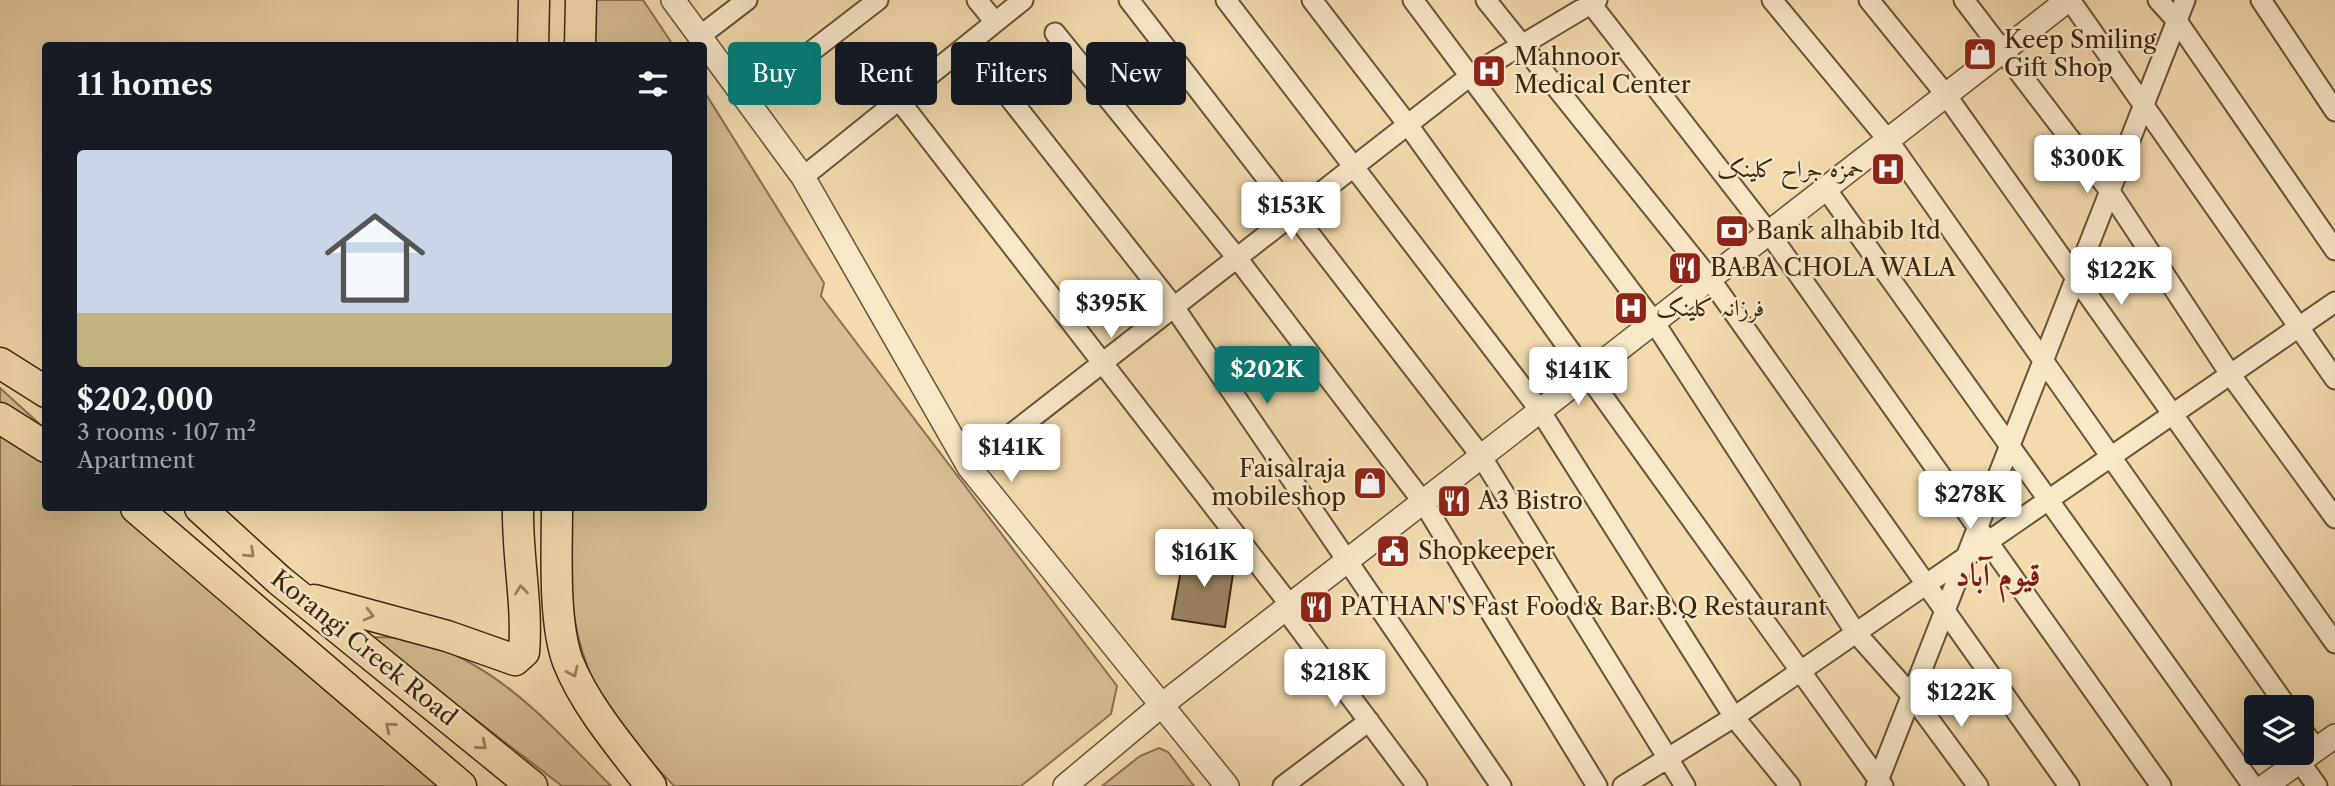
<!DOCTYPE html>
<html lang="en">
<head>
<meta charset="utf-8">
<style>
	body { margin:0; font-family:"Libre Caslon Text",Amiri,serif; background:#242831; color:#f1f3f6; height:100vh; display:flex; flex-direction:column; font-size:26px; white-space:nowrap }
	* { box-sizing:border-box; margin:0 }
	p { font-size:23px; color:#9ea1a6 }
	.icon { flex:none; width:38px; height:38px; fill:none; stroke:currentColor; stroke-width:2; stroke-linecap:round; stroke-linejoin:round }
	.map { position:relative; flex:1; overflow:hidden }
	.drawer { position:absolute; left:42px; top:42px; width:665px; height:469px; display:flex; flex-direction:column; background:#171b24; border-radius:7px; box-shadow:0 7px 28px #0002 }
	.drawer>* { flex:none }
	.top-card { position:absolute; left:728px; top:42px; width:665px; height:63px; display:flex; gap:14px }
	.controls { position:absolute; left:2244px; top:695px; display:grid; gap:14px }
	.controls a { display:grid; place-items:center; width:70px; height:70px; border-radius:7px; background:#171b24; box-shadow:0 7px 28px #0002; font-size:35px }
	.price { position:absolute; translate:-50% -60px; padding:0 16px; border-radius:7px; background:#fff; color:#222; font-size:23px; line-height:46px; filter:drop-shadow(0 2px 4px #0008) }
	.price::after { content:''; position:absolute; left:50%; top:42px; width:21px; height:16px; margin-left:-10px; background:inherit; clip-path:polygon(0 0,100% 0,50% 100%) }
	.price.active { background:#0f766e; color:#fff }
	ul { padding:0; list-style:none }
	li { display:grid; align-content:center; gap:14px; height:371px; padding:0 35px }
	li span { display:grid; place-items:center; height:217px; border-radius:7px; color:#555 }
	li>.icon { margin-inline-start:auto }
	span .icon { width:126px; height:126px; fill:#fffc; stroke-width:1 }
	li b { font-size:30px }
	h2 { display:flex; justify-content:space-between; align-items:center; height:84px; padding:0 35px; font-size:30px }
	.chip { padding:0 24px; border-radius:7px; background:#171b24; box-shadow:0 7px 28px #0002; font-size:24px; line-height:63px }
	.chip.active { background:#0f766e; color:#fff }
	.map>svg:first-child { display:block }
	.green { fill:#d5bc93; stroke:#887150; stroke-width:2 }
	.building { fill:#9b8461; stroke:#3b260d; stroke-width:2 }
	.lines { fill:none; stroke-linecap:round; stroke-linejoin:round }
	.minor-casing { stroke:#695335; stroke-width:23 }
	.tertiary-casing { stroke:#695335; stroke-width:26 }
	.primary-casing { stroke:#3b260d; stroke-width:33 }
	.minor { stroke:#f8e8ca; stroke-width:19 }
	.tertiary { stroke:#f8e8ca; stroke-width:23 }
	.primary { stroke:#f4dbae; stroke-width:30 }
	.oneway { stroke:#98805e }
	.labels { text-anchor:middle; stroke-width:5; stroke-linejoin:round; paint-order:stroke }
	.poi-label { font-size:24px; fill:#3b260d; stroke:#f8e8ca; text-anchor:start }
	.street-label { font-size:24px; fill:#3b260d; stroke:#f8e8ca }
	.district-label { font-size:32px; font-weight:bold; fill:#7a1f14; stroke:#f8e8ca }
</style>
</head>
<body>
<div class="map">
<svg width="2335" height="786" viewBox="0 0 2335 786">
	<rect width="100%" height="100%" fill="#f4dbae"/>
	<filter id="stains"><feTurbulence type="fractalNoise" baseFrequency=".00286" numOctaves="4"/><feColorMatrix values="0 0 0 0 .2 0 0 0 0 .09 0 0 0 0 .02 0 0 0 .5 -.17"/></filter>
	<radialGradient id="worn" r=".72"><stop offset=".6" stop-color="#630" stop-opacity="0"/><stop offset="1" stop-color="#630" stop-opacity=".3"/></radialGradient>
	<path class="green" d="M592 0H643L673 45 590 46Z
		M704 91 824 283 821 296 1117 686 1111 714 1021 786H674C652 762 625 737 608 709 568 642 569 582 568 508H704Z
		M0 388 45 429 46 508H132L439 786H0Z
		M368 637C383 638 401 636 416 640 501 665 551 726 611 786H562Z
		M1159 748 1168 752 1194 786H1102L1140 756Z"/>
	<path class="building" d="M1185 549 1235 560 1225 627 1172 619Z"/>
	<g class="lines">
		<g class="minor-casing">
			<path id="minor" d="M977 0 995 22
				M1129 0 1481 456 1685 786
				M1226 0 1539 409 1734 717 1790 786
				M1312 0 1408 125 1883 786
				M1413 0 1654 322 1856 633 1911 695 1978 786
				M1486 0 1710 279 2069 786
				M1588 0 1769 233 2161 786
				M1772 0 1888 140 2287 707
				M1869 0 1946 95 2335 643
				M1964 0 2109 190 2230 374 2335 518
				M2070 0 2335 379
				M2158 0 2177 21 2335 250
				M2261 0 2335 111
				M1055 33 1237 258 1423 502 1597 786
				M700 36 747 0
				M982 63 1174 307 1501 786
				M899 100 1290 605
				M747 101 878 0
				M803 177 1023 0
				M1826 189 2253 786
				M969 467 1470 76 1597 0
				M1285 609 1417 786
				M2301 728 2316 749
				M2299 761 2317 786
				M1283 786 1369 721
				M1623 786 1734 717 2335 302
				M1876 786 2185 0"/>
		</g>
		<g class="tertiary-casing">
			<path id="tertiary" d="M673 0 803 177 969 467 1227 786
				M1065 786 1163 704 2068 0
				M2265 786 2335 736"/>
		</g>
		<g class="primary-casing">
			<path id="primary" d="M533 46 534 0
				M580 46 581 0
				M0 363 46 392
				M0 418 46 447
				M136 508 461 786
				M200 508 279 580 532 786
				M557 508C557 550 553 622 568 662 586 707 622 748 651 786
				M314 600 447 636 515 660 524 652C528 605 517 556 518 508"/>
		</g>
		<use href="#minor" class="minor"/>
		<use href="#tertiary" class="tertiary"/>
		<use href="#primary" class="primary"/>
	</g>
	<defs><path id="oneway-chevron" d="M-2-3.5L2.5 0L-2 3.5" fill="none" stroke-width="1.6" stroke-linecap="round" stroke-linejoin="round" transform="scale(1.75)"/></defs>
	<g class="oneway">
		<use href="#oneway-chevron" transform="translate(250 553) rotate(43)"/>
		<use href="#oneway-chevron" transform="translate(521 590) rotate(-96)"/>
		<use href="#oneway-chevron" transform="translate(369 615) rotate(15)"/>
		<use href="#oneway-chevron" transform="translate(573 672) rotate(65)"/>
		<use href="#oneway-chevron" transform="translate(390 727) rotate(-140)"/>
		<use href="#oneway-chevron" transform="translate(482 745) rotate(40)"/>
	</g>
	<defs>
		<g id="shop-square" transform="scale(1.75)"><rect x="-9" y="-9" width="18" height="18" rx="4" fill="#8f2418" stroke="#f8e8ca"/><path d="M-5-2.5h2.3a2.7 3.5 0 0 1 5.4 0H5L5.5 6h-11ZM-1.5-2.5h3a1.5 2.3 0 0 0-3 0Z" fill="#fff"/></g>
		<g id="hospital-square" transform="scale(1.75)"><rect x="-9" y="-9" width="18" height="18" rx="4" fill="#8f2418" stroke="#f8e8ca"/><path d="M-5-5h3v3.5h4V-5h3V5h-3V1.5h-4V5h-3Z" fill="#fff"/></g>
		<g id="bank-square" transform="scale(1.75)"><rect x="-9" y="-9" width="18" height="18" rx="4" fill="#8f2418" stroke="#f8e8ca"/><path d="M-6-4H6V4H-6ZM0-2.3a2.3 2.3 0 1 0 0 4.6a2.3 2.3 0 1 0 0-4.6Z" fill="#fff"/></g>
		<g id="restaurant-square" transform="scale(1.75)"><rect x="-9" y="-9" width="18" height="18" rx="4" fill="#8f2418" stroke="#f8e8ca"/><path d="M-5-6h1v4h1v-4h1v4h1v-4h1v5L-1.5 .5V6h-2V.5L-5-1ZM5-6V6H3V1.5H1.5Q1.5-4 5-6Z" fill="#fff"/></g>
		<g id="civic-square" transform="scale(1.75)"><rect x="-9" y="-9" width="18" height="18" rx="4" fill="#8f2418" stroke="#f8e8ca"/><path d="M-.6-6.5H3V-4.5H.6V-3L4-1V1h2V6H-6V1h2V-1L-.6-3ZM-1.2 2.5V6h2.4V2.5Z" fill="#fff"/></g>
	</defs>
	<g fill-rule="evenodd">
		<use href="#shop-square" x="1980" y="54"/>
		<use href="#hospital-square" x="1489" y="71"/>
		<use href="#hospital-square" x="1888" y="169"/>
		<use href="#bank-square" x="1732" y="231"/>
		<use href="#restaurant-square" x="1685" y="268"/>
		<use href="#hospital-square" x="1631" y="308"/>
		<use href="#shop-square" x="1370" y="483"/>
		<use href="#restaurant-square" x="1454" y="501"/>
		<use href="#civic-square" x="1393" y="551"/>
		<use href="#restaurant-square" x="1316" y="607"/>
	</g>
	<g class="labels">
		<g class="poi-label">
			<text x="2004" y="48">Keep Smiling<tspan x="2004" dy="28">Gift Shop</tspan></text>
			<text x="1514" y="65">Mahnoor<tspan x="1514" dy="28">Medical Center</tspan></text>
			<text x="1864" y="177" text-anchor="end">حمزہ جراح کلینک</text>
			<text x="1756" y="239">Bank alhabib ltd</text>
			<text x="1710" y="276">BABA CHOLA WALA</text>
			<text x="1656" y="316">فرزانہ کلینک</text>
			<text x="1346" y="477" text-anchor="end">Faisalraja<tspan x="1346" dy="28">mobileshop</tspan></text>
			<text x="1478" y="509">A3 Bistro</text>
			<text x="1418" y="559">Shopkeeper</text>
			<text x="1340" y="615">PATHAN'S Fast Food&amp; Bar.B.Q Restaurant</text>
		</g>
		<g class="street-label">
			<text transform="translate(364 648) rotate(39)" y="8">Korangi Creek Road</text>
		</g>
		<g class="district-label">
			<text x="1998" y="586">قیوم آباد</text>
		</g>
	</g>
	<rect width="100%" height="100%" filter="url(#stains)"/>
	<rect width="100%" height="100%" fill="url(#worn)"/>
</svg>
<div class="controls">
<a><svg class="icon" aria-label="layers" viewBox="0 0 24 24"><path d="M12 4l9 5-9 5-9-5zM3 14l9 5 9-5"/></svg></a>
</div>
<b class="price" style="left:2087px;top:195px">$300K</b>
<b class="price" style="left:1291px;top:242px">$153K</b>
<b class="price" style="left:2121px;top:307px">$122K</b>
<b class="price" style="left:1111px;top:340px">$395K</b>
<b class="price active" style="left:1267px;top:406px">$202K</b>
<b class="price" style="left:1578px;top:407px">$141K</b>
<b class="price" style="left:1011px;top:484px">$141K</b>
<b class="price" style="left:1970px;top:531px">$278K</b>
<b class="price" style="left:1204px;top:589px">$161K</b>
<b class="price" style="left:1335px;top:709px">$218K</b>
<b class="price" style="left:1961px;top:729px">$122K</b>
<div class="top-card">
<a class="chip active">Buy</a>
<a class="chip">Rent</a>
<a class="chip">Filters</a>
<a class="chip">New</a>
</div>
<section class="drawer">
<h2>11 homes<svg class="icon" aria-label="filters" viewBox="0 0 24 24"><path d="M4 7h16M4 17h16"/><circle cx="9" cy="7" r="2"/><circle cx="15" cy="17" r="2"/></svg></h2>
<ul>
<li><span style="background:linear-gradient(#c9d6e8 75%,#c2b280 0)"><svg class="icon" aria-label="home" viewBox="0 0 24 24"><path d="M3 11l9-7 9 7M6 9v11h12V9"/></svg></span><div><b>$202,000</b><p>3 rooms · 107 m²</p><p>Apartment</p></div></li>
</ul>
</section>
</div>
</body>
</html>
